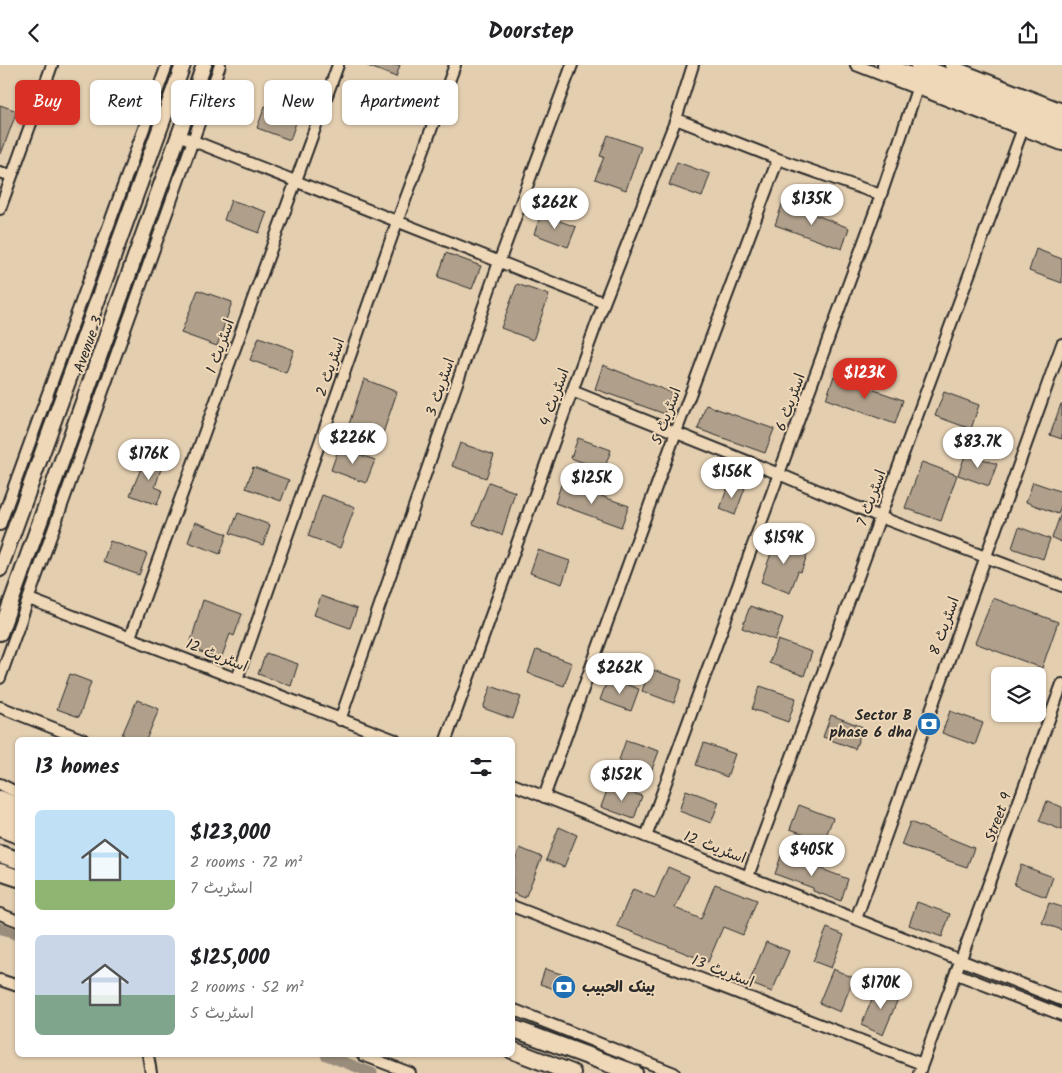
<!DOCTYPE html>
<html lang="en">
<head>
<meta charset="utf-8">
<style>
	body { margin:0; font-family:Kalam,"Playpen Sans Arabic",sans-serif; background:#f6f6f6; color:#202124; height:100vh; display:flex; flex-direction:column; font-size:19px; white-space:nowrap }
	* { box-sizing:border-box; margin:0 }
	p { font-size:16px; color:#757577 }
	.icon { flex:none; width:28px; height:28px; fill:none; stroke:currentColor; stroke-width:2; stroke-linecap:round; stroke-linejoin:round }
	.map { position:relative; flex:1; overflow:hidden }
	.panel { position:absolute; left:15px; top:672px; width:500px; height:320px; display:flex; flex-direction:column; background:#fff; border-radius:8px; box-shadow:0 1px 4px #0004 }
	.panel>* { flex:none }
	.hud { position:absolute; left:15px; top:15px; width:500px; height:45px; display:flex; gap:10px }
	.tools { position:absolute; left:991px; top:602px; display:grid; gap:10px }
	.tools a { display:grid; place-items:center; width:55px; height:55px; border-radius:8px; background:#fff; box-shadow:0 1px 4px #0004; font-size:25px }
	.price { position:absolute; translate:-50% -42px; padding:0 11px; border-radius:18px; background:#fff; color:#222; font-size:16px; line-height:32px; filter:drop-shadow(0 1px 2px #0008) }
	.price::after { content:''; position:absolute; left:50%; top:30px; width:15px; height:11px; margin-left:-8px; background:inherit; clip-path:polygon(0 0,100% 0,50% 100%) }
	.price.selected { background:#d93025; color:#fff }
	ul { padding:0; list-style:none }
	li { display:flex; align-items:center; gap:15px; height:125px; padding:0 20px }
	li span { display:grid; place-items:center; flex:none; width:140px; height:100px; border-radius:8px; color:#555 }
	li>.icon { margin-inline-start:auto }
	span .icon { width:60px; height:60px; fill:#fffc; stroke-width:1 }
	li b { font-size:21px }
	h2 { display:flex; justify-content:space-between; align-items:center; height:60px; padding:0 20px; font-size:21px }
	.pill { padding:0 18px; border-radius:8px; background:#fff; box-shadow:0 1px 4px #0004; font-size:18px; line-height:45px }
	.pill.selected { background:#d93025; color:#fff }
	header { display:flex; justify-content:space-between; align-items:center; height:65px; padding:0 20px; background:#fff; font-size:22px; font-weight:700 }
	.map>svg:first-child { display:block }
	.lines { fill:none; stroke-linecap:round; stroke-linejoin:round }
	.canal { stroke:#9a8d7b; stroke-width:11 }
	.building { fill:#b0a08b; stroke:#2b2b2b }
	.minor-casing { stroke:#2b2b2b; stroke-width:14 }
	.secondary-casing { stroke:#2b2b2b; stroke-width:18 }
	.primary-casing { stroke:#2b2b2b; stroke-width:20 }
	.minor { stroke:#efd8b8; stroke-width:10 }
	.secondary { stroke:#efd8b8; stroke-width:14 }
	.primary { stroke:#efd8b8; stroke-width:16 }
	.labels { text-anchor:middle; stroke-width:4; stroke-linejoin:round; paint-order:stroke }
	.street-label { font-size:15px; fill:#2b2b2b; stroke:#efd8b8 }
	.poi-label { font-size:15px; font-weight:bold; fill:#2b2b2b; stroke:#efd8b8; text-anchor:end }
</style>
</head>
<body>
<header><svg class="icon" aria-label="back" viewBox="0 0 24 24"><path d="M15 5l-7 7 7 7"/></svg>Doorstep<svg class="icon" aria-label="share" viewBox="0 0 24 24"><path d="M12 15V3M7 8l5-5 5 5M5 13v7h14v-7"/></svg></header>
<div class="map">
<svg width="1062" height="1008" viewBox="0 0 1062 1008">
	<rect width="100%" height="100%" fill="#e3ceb0"/>
	<filter id="ink" filterUnits="userSpaceOnUse"><feTurbulence type="fractalNoise" baseFrequency=".02" numOctaves="2"/><feDisplacementMap in="SourceGraphic" scale="10" xChannelSelector="R" yChannelSelector="G"/><feConvolveMatrix kernelMatrix="1 2 1 2 8 2 1 2 1" color-interpolation-filters="sRGB"/></filter>
	<g filter="url(#ink)">
		<g class="lines">
			<path class="canal" d="M0 863 18 870
				M326 990 372 1008"/>
		</g>
		<path class="building" d="M365 0H400L396 12Z
			M0 40 17 46 1 89 0 88Z
			M265 41 298 52 290 75 257 63Z
			M608 70 641 82 626 125 595 114 604 92 600 91Z
			M677 97 710 109 702 132 669 120Z
			M231 135 267 147 259 168 224 155Z
			M783 137 849 163 842 184 775 160Z
			M541 149 576 162 568 182 534 169Z
			M1036 184 1062 194V218L1029 206Z
			M446 188 481 201 472 224 438 212Z
			M517 219 549 230 533 275 501 263Z
			M198 225 232 237 217 281 181 268Z
			M259 272 294 285 286 308 250 295Z
			M603 300 672 328 665 349 595 324Z
			M834 311 903 335 895 359 826 334Z
			M364 314 397 327 382 371 349 359Z
			M944 327 979 340 971 364 935 351Z
			M1061 339H1062V374L1050 370Z
			M706 340 774 364 765 388 698 364Z
			M578 373 611 385 604 405 571 393Z
			M460 378 494 390 486 413 452 401Z
			M339 382 375 395 366 418 331 405Z
			M966 388 997 399 989 421 958 410Z
			M147 389 164 395 155 422 162 425 157 440 130 430Z
			M922 397 957 410 941 456 905 443Z
			M253 402 289 415 281 436 246 423Z
			M489 417 515 427 502 470 473 459Z
			M562 417 629 441 621 462 555 438Z
			M1033 417 1062 427V438L1058 449 1026 437Z
			M729 418 745 423 735 450 720 444Z
			M322 430 355 442 340 483 308 471Z
			M238 448 270 460 263 480 230 468Z
			M1061 448H1062V477L1052 473Z
			M195 457 227 469 220 489 188 477Z
			M1019 462 1050 474 1043 494 1012 483Z
			M776 474 809 485 801 507 798 506 790 528 761 517Z
			M110 476 147 489 139 510 103 497Z
			M538 485 570 496 562 519 530 508Z
			M321 531 357 544 350 563 314 550Z
			M993 533 1058 557 1042 603 975 578Z
			M203 535 242 549 234 571 230 569 221 594 189 583Z
			M750 541 783 553 775 575 742 563Z
			M778 575 812 587 804 611 769 598Z
			M536 585 572 598 564 621 528 608Z
			M266 588 298 599 291 621 258 609Z
			M650 604 682 615 674 638 642 626Z
			M70 609 91 617 79 652 57 644Z
			M608 613 639 624 631 646 600 635Z
			M491 621 521 632 513 654 483 643Z
			M760 621 796 633 788 657 752 644Z
			M137 635 159 644 146 675H135L122 670Z
			M950 646 983 658 975 680 942 668Z
			M831 650 863 662 855 684 823 672Z
			M626 675 659 686 651 707 619 695Z
			M704 678 735 689 727 712 696 700Z
			M609 720 642 731 634 754 601 742Z
			M686 725 719 737 711 758 679 746Z
			M1047 736 1062 742V765L1039 756Z
			M799 740 833 753 824 776 790 764Z
			M910 757 974 783 967 802 901 780Z
			M559 762 577 770 564 802 546 795Z
			M520 783 542 792 525 833 512 828V802Z
			M782 788 817 800 816 802 848 814 841 836 813 826V823L775 809Z
			M1021 800 1053 812 1046 832 1014 820Z
			M668 802 689 811 675 843 701 854 715 819 757 835 743 870 723 862 708 897 617 861 633 824 655 833Z
			M917 837 950 849 942 872 909 860Z
			M1049 838 1062 842V865L1042 858Z
			M827 863 844 870 831 903 813 896Z
			M766 877 789 886 772 927 749 918Z
			M545 904 571 912 566 928 540 919Z
			M833 904 854 913 840 947 819 938Z
			M878 920 900 929 883 970 861 960Z"/>
		<g class="lines">
			<g class="minor-casing">
				<path id="minor" d="M856 0 1062 80
					M950 0 1062 44
					M676 54 778 94 881 130
					M186 73 604 238
					M0 107 12 111
					M0 144 52 0
					M572 326 779 409 880 452 1062 521
					M0 460 167 0
					M29 534 395 675
					M130 572 338 0
					M0 613 220 0
					M237 614 397 157 455 0
					M0 642 84 675
					M340 655 499 197 572 0
					M446 675 604 238 676 54 693 0
					M0 719 18 728
					M512 719 1062 935
					M544 732 676 367 778 94
					M646 772 881 130 917 24
					M748 811 1022 66
					M512 841 922 999
					M0 849 18 856
					M856 854 1062 279
					M957 909 1062 950
					M0 915 18 921
					M512 944 674 1008
					M148 990 151 1008
					M363 990 410 1008
					M919 1008 1062 619"/>
			</g>
			<g class="secondary-casing">
				<path id="secondary" d="M885 0 1062 68
					M918 0 1062 55
					M0 504 183 0
					M0 568 204 0"/>
			</g>
			<g class="primary-casing">
				<path id="primary" d="M0 734 18 742
					M0 748 18 756
					M0 763 18 770
					M0 789 18 795
					M0 807 18 813
					M512 963 634 1008
					M512 985 572 1008"/>
			</g>
			<use href="#minor" class="minor"/>
			<use href="#secondary" class="secondary"/>
			<use href="#primary" class="primary"/>
		</g>
	</g>
	<defs>
		<g id="bank-disc" transform="scale(1.25)"><circle r="9.5" fill="#1f6fb2" stroke="#efd8b8"/><path d="M-6-4H6V4H-6ZM0-2.3a2.3 2.3 0 1 0 0 4.6a2.3 2.3 0 1 0 0-4.6Z" fill="#fff"/></g>
	</defs>
	<g fill-rule="evenodd">
		<use href="#bank-disc" x="929" y="659"/>
		<use href="#bank-disc" x="564" y="922"/>
	</g>
	<g class="labels">
		<g class="street-label">
			<text transform="translate(88 279) rotate(-70)" y="5">Avenue 3</text>
			<text transform="translate(220 281) rotate(-70)" y="5">اسٹریٹ 1</text>
			<text transform="translate(330 302) rotate(-71)" y="5">اسٹریٹ 2</text>
			<text transform="translate(440 322) rotate(-71)" y="5">اسٹریٹ 3</text>
			<text transform="translate(554 332) rotate(-70)" y="5">اسٹریٹ 4</text>
			<text transform="translate(790 337) rotate(-70)" y="5">اسٹریٹ 6</text>
			<text transform="translate(666 351) rotate(-70)" y="5">اسٹریٹ 5</text>
			<text transform="translate(871 433) rotate(-70)" y="5">اسٹریٹ 7</text>
			<text transform="translate(944 561) rotate(-70)" y="5">اسٹریٹ 8</text>
			<text transform="translate(217 590) rotate(22)" y="5">اسٹریٹ 12</text>
			<text transform="translate(998 752) rotate(-70)" y="5">Street 9</text>
			<text transform="translate(715 782) rotate(21)" y="5">اسٹریٹ 12</text>
			<text transform="translate(723 906) rotate(21)" y="5">اسٹریٹ 13</text>
		</g>
		<g class="poi-label">
			<text x="912" y="655">Sector B<tspan x="912" dy="17">phase 6 dha</tspan></text>
			<text x="582" y="927" text-anchor="start">بينک الحبيب</text>
		</g>
	</g>
</svg>
<div class="tools">
<a><svg class="icon" aria-label="layers" viewBox="0 0 24 24"><path d="M12 4l9 5-9 5-9-5zM3 14l9 5 9-5"/></svg></a>
</div>
<b class="price" style="left:812px;top:161px">$135K</b>
<b class="price" style="left:555px;top:165px">$262K</b>
<b class="price selected" style="left:865px;top:335px">$123K</b>
<b class="price" style="left:353px;top:400px">$226K</b>
<b class="price" style="left:978px;top:404px">$83.7K</b>
<b class="price" style="left:149px;top:416px">$176K</b>
<b class="price" style="left:732px;top:434px">$156K</b>
<b class="price" style="left:592px;top:440px">$125K</b>
<b class="price" style="left:784px;top:500px">$159K</b>
<b class="price" style="left:620px;top:630px">$262K</b>
<b class="price" style="left:622px;top:737px">$152K</b>
<b class="price" style="left:812px;top:812px">$405K</b>
<b class="price" style="left:881px;top:945px">$170K</b>
<div class="hud">
<a class="pill selected">Buy</a>
<a class="pill">Rent</a>
<a class="pill">Filters</a>
<a class="pill">New</a>
<a class="pill">Apartment</a>
</div>
<section class="panel">
<h2>13 homes<svg class="icon" aria-label="filters" viewBox="0 0 24 24"><path d="M4 7h16M4 17h16"/><circle cx="9" cy="7" r="2"/><circle cx="15" cy="17" r="2"/></svg></h2>
<ul>
<li><span style="background:linear-gradient(#bfe0f5 70%,#8fb573 0)"><svg class="icon" aria-label="home" viewBox="0 0 24 24"><path d="M3 11l9-7 9 7M6 9v11h12V9"/></svg></span><div><b>$123,000</b><p>2 rooms · 72 m²</p><p>اسٹریٹ 7</p></div></li>
<li><span style="background:linear-gradient(#c9d6e8 60%,#7fa58c 0)"><svg class="icon" aria-label="home" viewBox="0 0 24 24"><path d="M3 11l9-7 9 7M6 9v11h12V9"/></svg></span><div><b>$125,000</b><p>2 rooms · 52 m²</p><p>اسٹریٹ 5</p></div></li>
</ul>
</section>
</div>
</body>
</html>
